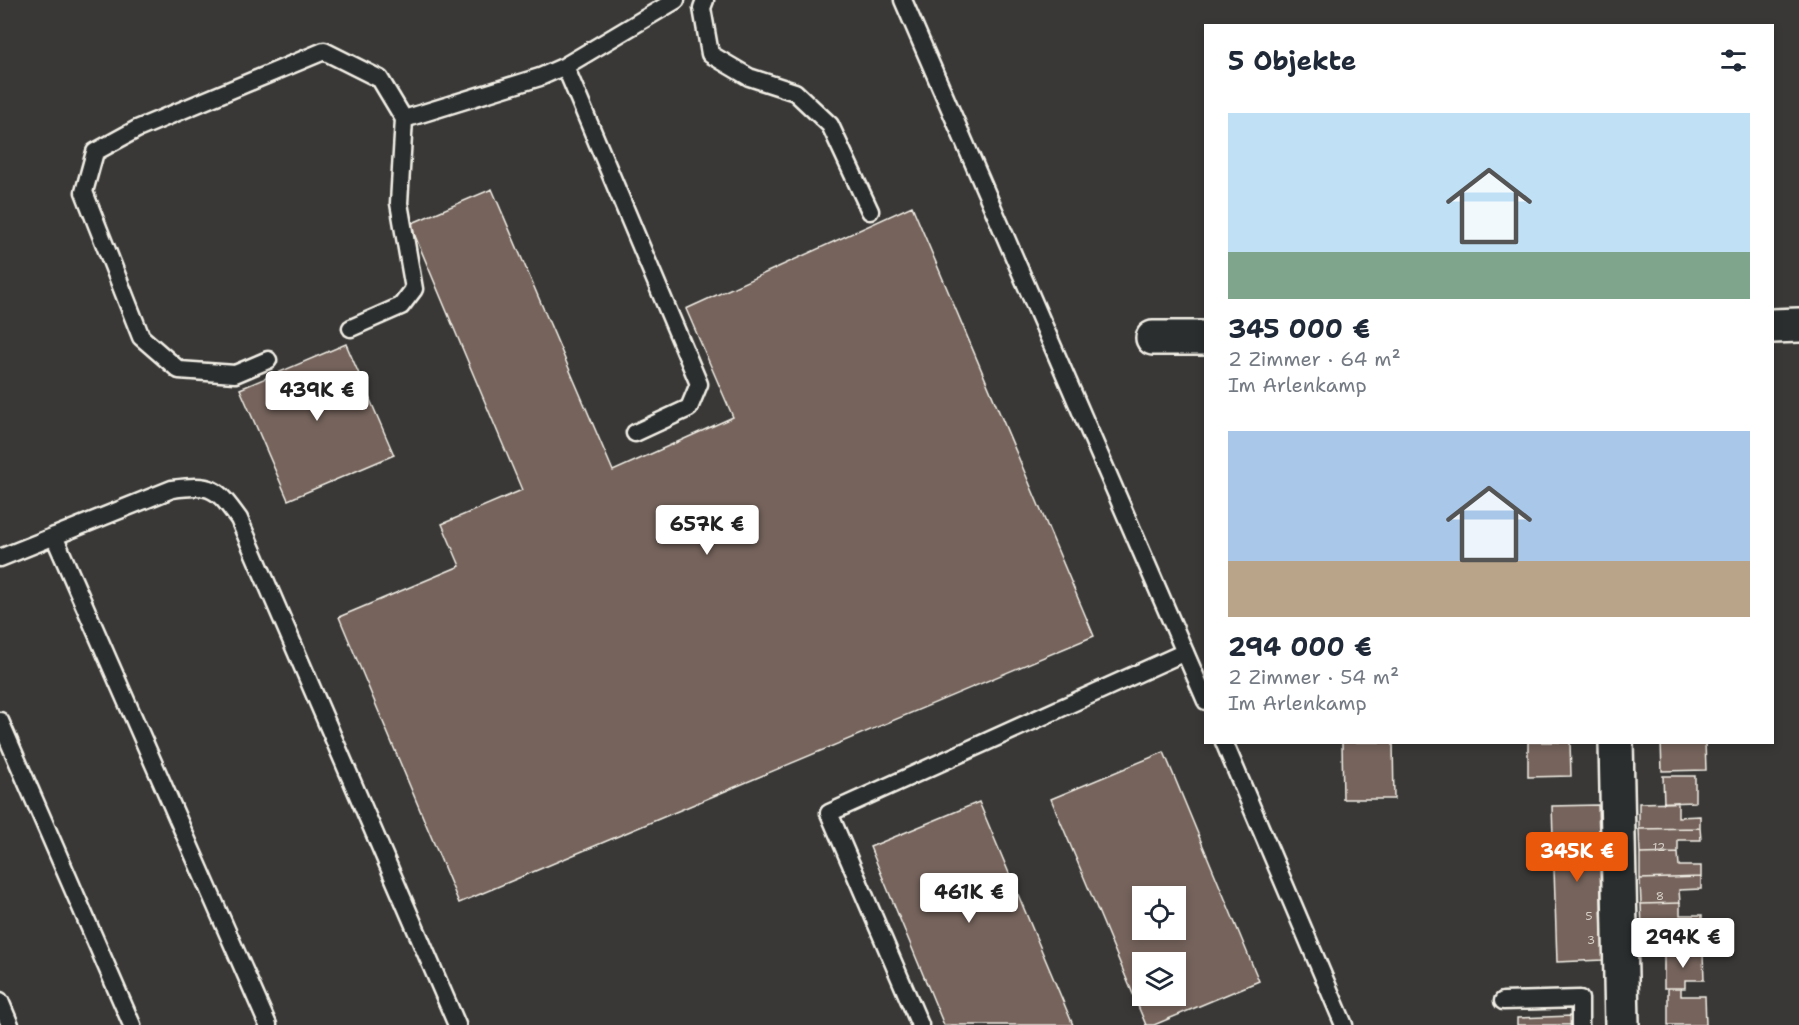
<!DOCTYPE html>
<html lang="de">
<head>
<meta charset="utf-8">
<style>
	body { margin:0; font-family:"Shantell Sans",sans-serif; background:#f6f6f7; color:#1f2937; height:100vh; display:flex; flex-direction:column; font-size:22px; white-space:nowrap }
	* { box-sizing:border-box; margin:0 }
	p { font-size:20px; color:#747a83 }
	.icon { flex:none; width:33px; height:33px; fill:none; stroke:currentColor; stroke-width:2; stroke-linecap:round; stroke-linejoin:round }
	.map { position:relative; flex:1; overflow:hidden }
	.drawer { position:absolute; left:1204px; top:24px; width:570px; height:720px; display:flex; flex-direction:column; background:#fff; border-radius:0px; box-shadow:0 3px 9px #0003 }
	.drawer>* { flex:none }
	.controls { position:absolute; left:1132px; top:886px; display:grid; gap:12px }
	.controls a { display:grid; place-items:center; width:54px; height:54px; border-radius:0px; background:#fff; box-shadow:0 3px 9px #0003; font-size:30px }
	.price { position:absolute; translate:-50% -51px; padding:0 14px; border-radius:6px; background:#fff; color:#222; font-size:20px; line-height:39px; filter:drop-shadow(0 2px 3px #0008) }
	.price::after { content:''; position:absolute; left:50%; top:36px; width:18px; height:14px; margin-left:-9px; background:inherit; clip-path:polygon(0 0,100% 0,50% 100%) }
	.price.active { background:#ea580c; color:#fff }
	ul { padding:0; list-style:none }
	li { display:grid; align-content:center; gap:12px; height:318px; padding:0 24px }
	li span { display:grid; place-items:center; height:186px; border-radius:0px; color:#555 }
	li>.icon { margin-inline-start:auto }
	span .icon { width:108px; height:108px; fill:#fffc; stroke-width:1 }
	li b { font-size:26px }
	h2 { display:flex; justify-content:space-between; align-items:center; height:72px; padding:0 24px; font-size:26px }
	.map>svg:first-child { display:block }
	.building { fill:#74635b; stroke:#f4f1e8; stroke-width:1.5; fill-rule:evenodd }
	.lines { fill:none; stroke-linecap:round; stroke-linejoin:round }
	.service-casing { stroke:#f4f1e8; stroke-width:21 }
	.minor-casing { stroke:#f4f1e8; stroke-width:38 }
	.service { stroke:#2a2d2e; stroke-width:16 }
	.minor { stroke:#2a2d2e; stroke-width:33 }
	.labels { text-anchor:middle; stroke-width:4.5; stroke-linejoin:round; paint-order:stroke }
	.number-label { font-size:12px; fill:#d4cec5 }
</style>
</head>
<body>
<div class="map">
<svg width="1799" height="1025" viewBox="0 0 1799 1025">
	<rect width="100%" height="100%" fill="#393837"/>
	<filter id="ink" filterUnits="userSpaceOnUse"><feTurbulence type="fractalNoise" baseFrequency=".0167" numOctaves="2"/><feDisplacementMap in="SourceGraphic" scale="12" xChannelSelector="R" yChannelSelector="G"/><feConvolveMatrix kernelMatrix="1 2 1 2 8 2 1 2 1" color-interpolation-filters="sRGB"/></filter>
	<g filter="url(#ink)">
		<path class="building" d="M492 189 613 471 733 417 686 309 912 206 1094 636 459 903 339 617 460 566 442 524 522 490 410 224Z
			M346 344 394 455 288 500 240 389Z
			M1342 742H1393L1394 799H1343Z
			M1528 742H1570L1571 776 1528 777Z
			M1661 742H1705L1706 770 1662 771Z
			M1164 752 1259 981 1154 1025H1146L1051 799ZM1143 897H1176V930H1143ZM1143 963H1176V996H1143Z
			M1663 776H1695V802L1664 803Z
			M979 802 1073 1025H944L870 847Z
			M1678 802V817L1700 816V828L1639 829V803Z
			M1598 805 1603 960 1557 962 1552 806Z
			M1700 828 1701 840H1678V853L1640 854 1639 829Z
			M1678 853 1679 866H1701V877L1640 879V854Z
			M1701 877V889L1679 890 1680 903 1641 904 1640 879Z
			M1680 903V915H1702V927L1642 928 1641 904Z
			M1702 927V939L1681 940V954H1642V928Z
			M1703 953 1704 980H1685V988H1664V954Z
			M1668 988H1681V996H1705L1706 1025H1668Z
			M1571 1016V1025H1517V1018Z"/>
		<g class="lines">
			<g class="service-casing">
				<path id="service" d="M705 0 702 8 710 54 749 77 795 92 830 125 870 211
					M903 0 1206 701
					M565 66 699 384 689 408 635 433
					M351 328 401 306 414 289 399 203 404 119
					M268 360 235 374 179 370 141 337 84 192 95 152 137 129 324 51 380 79 404 119 540 77 565 66 676 0
					M54 536 268 1025
					M0 558 172 489C212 484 216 487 239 519L457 1025
					M0 721 132 1025
					M1224 742 1344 1025
					M0 1001 10 1025
					M1503 1001 1580 999V1025
					M920 1025 829 813 1185 652"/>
			</g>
			<g class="minor-casing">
				<path id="minor" d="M1773 326 1799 325
					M1153 338H1206
					M1616 742 1622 1025"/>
			</g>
			<use href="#service" class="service"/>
			<use href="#minor" class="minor"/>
		</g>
	</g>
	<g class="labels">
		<g class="number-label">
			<text x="1659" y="851">12</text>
			<text x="1660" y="900">8</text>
			<text x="1589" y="920">5</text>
			<text x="1591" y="944">3</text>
		</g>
	</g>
</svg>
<div class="controls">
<a><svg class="icon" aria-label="locate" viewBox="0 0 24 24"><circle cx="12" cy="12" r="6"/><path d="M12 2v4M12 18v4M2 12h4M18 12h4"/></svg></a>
<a><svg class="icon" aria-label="layers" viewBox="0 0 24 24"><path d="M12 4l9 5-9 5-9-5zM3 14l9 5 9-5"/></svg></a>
</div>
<b class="price" style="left:317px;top:422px">439K €</b>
<b class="price" style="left:707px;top:556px">657K €</b>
<b class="price active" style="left:1577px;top:883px">345K €</b>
<b class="price" style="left:969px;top:924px">461K €</b>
<b class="price" style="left:1683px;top:969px">294K €</b>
<section class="drawer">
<h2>5 Objekte<svg class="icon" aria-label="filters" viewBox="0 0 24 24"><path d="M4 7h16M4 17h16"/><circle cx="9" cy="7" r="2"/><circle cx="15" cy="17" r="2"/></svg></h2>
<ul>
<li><span style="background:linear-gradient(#bfe0f5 75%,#7fa58c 0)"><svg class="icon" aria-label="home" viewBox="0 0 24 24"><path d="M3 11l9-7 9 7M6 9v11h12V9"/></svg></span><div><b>345 000 €</b><p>2 Zimmer · 64 m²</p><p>Im Arlenkamp</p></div></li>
<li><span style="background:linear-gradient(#a9c7e8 70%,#b9a48a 0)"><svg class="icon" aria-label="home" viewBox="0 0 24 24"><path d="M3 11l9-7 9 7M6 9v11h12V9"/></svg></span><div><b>294 000 €</b><p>2 Zimmer · 54 m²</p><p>Im Arlenkamp</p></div></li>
</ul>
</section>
</div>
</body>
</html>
